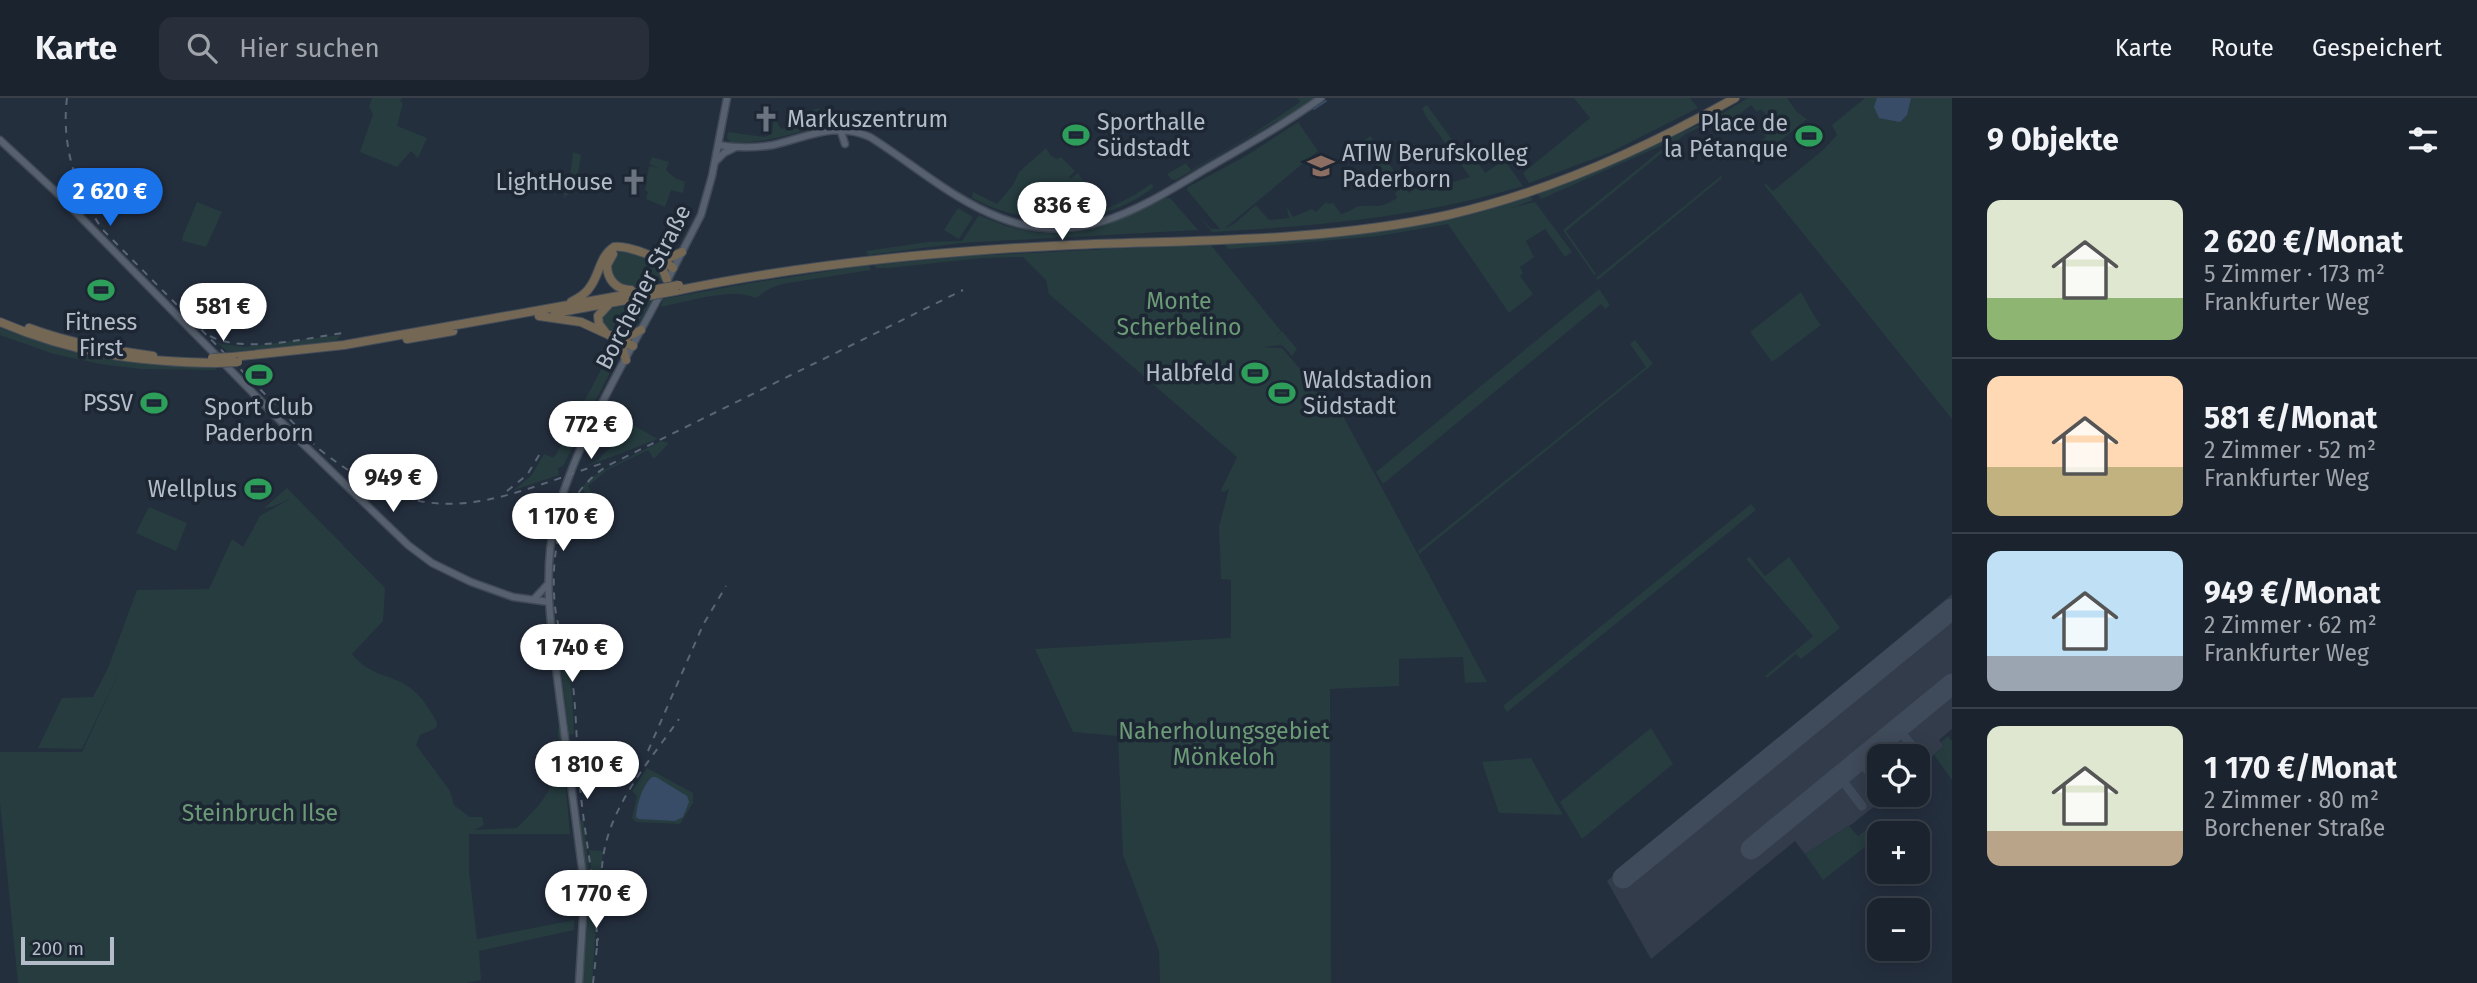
<!DOCTYPE html>
<html lang="de">
<head>
<meta charset="utf-8">
<style>
	body { margin:0; font-family:"Fira Sans",sans-serif; background:#282f3a; color:#f1f3f6; height:100vh; display:flex; flex-direction:column; font-size:26px; white-space:nowrap }
	* { box-sizing:border-box; margin:0 }
	p { font-size:23px; color:#a0a4aa }
	.icon { flex:none; width:38px; height:38px; fill:none; stroke:currentColor; stroke-width:2; stroke-linecap:round; stroke-linejoin:round }
	.map { position:relative; flex:1; overflow:hidden }
	.side { display:flex; flex-direction:column; background:#1b232e; width:525px }
	.side>* { flex:none }
	.buttons { position:absolute; left:1867px; top:646px; display:grid; gap:14px }
	.buttons a { display:grid; place-items:center; width:63px; height:63px; border-radius:14px; background:#1b232e; box-shadow:0 4px 18px #0003,0 0 0 2px #39404a; font-size:35px }
	.scale { position:absolute; left:21px; bottom:18px; width:93px; box-sizing:border-box; padding-left:7px; border:4px solid #b4bcc9; border-top:0; font-size:19px; line-height:24px; white-space:nowrap; color:#b4bcc9; -webkit-text-stroke:5px #1d2633; paint-order:stroke }
	.price { position:absolute; translate:-50% -60px; padding:0 16px; border-radius:24px; background:#fff; color:#222; font-size:23px; line-height:46px; filter:drop-shadow(0 2px 4px #0008) }
	.price::after { content:''; position:absolute; left:50%; top:42px; width:21px; height:16px; margin-left:-10px; background:inherit; clip-path:polygon(0 0,100% 0,50% 100%) }
	.price.selected { background:#1a73e8; color:#fff }
	ul { padding:0; list-style:none }
	li { display:flex; align-items:center; gap:21px; height:175px; padding:0 35px }
	li+li { border-top:2px solid #39404a }
	li span { display:grid; place-items:center; flex:none; width:196px; height:140px; border-radius:14px; color:#555 }
	li>.icon { margin-inline-start:auto }
	span .icon { width:84px; height:84px; fill:#fffc; stroke-width:1 }
	li b { font-size:30px }
	h2 { display:flex; justify-content:space-between; align-items:center; height:84px; padding:0 35px; font-size:30px }
	header { display:flex; align-items:center; gap:42px; box-sizing:border-box; height:98px; padding:0 35px; background:#1b232e; border-bottom:2px solid #39404a }
	header strong { font-size:33px }
	nav { display:flex; gap:38px; margin-inline-start:auto; font-size:24px }
	.search { width:490px; height:63px; background:#282f3a; display:flex; align-items:center; gap:18px; box-sizing:border-box; padding:0 24px; border-radius:14px; color:#a0a4aa; font-size:26px }
	main { display:flex; flex:1; min-height:0 }
	.map>svg:first-child { display:block }
	.airport { fill:#323c4b }
	.green { fill:#263c3f }
	.water { fill:#394c67 }
	.lines { fill:none; stroke-linecap:round; stroke-linejoin:round }
	.stream { stroke:#394c67; stroke-width:2 }
	.taxiway { stroke:#3f4a5a; stroke-width:9 }
	.runway { stroke:#3f4a5a; stroke-width:21 }
	.major-casing { stroke:#414a57; stroke-width:9 }
	.highway-casing { stroke:#434c59; stroke-width:10 }
	.major { stroke:#56606e; stroke-width:6 }
	.highway { stroke:#746855; stroke-width:8 }
	.rail { stroke:#5a6575; stroke-width:2; stroke-dasharray:7 7; stroke-linecap:butt }
	.highway-bridge-casing { stroke:#434c59; stroke-width:10; stroke-linecap:butt }
	.highway-bridge { stroke:#746855; stroke-width:8 }
	.labels { text-anchor:middle; stroke-width:7; stroke-linejoin:round; paint-order:stroke }
	.poi-label { font-size:23px; fill:#b4bcc9; stroke:#1d2633; text-anchor:end }
	.street-label { font-size:23px; fill:#b4bcc9; stroke:#1d2633 }
	.park-label { font-size:23px; fill:#6b9a76; stroke:#1d2633 }
</style>
</head>
<body>
<header>
<strong>Karte</strong>
<div class="search"><svg class="icon" aria-label="search" viewBox="0 0 24 24"><circle cx="10" cy="10" r="6"/><path d="M15 15l6 6"/></svg>Hier suchen</div>
<nav><a>Karte</a><a>Route</a><a>Gespeichert</a></nav>
</header>
<main>
<div class="map">
<svg width="1952" height="885" viewBox="0 0 1952 885">
	<rect width="100%" height="100%" fill="#242f3e"/>
	<path class="airport" d="M1952 496V631L1939 642 1944 648 1921 668 1918 664V658H1880V696L1889 697 1852 726 1805 756 1795 743 1651 861 1607 783Z"/>
	<path class="green" d="M372 0H402L400 4 403 5 397 28 427 40 418 60 411 53 397 69 360 54 373 16 369 9Z
		M1298 0H1316L1286 20 1277 23 1176 82 1171 81 1167 76 1186 65 1191 72 1253 36 1300 4Z
		M1574 0H1690L1698 10 1609 55 1529 85 1523 75 1590 20Z
		M1748 0H1787L1797 14 1807 21 1753 65 1745 56 1766 39 1759 31 1770 21 1761 11 1757 14 1751 7 1725 28 1716 19Z
		M1865 0H1952V321L1765 88V85L1773 93 1823 52 1837 37 1832 27Z
		M1427 7 1453 43 1458 49 1460 48 1470 65 1476 62 1485 75 1500 65 1493 54 1497 52 1523 88C1421 119 1318 128 1212 134L1198 117 1211 131H1220L1187 92 1188 89 1246 58 1298 24 1318 53 1224 131 1234 126 1274 91 1256 107 1269 122 1289 120 1287 111 1290 109 1288 111 1293 119 1312 111 1316 114 1326 104 1329 106 1333 105 1341 116C1349 115 1355 108 1361 108 1379 107 1380 111 1397 100L1395 95 1399 91 1376 67 1362 44 1370 38 1409 95 1419 88H1432L1436 92 1444 93 1450 85 1470 79 1427 20 1422 10Z
		M819 10 821 17 808 23 824 18 828 11 849 27C838 29 826 28 815 30 784 38 764 45 731 45L727 40 728 34 764 39 772 36 774 18 777 19 778 27 782 31 794 26 801 27 798 21 803 15Z
		M1703 25 1704 27 1684 37 1566 133 1596 176 1594 177 1563 132 1672 43 1541 101 1537 95 1577 81Z
		M1046 50 1051 58 1057 61 1061 59 1075 73 1069 79 1070 81 1078 75 1086 87H1089L1095 111 1084 117C1110 111 1130 101 1152 85L1153 90C1098 130 1032 131 972 100L973 94 997 106 1013 87 1019 74Z
		M573 54 581 57 577 83 582 87 563 100 570 79Z
		M652 59 669 64 666 72 675 80 685 84 683 95 671 92 665 109 646 101 648 94 645 92 649 68 659 70 649 66Z
		M1721 78 1722 80 1598 182 1596 180Z
		M1529 97 1533 102 1512 110 1535 104 1572 154 1565 159 1545 131 1526 143 1534 159 1520 169 1523 175 1520 178 1533 196 1509 215 1448 126 1379 138 1228 151 1224 146 1333 138Z
		M1165 100H1170L1198 132 961 145 868 157 866 153 928 144 962 143 979 117C1048 150 1101 135 1165 100Z
		M197 104 222 114 206 149 183 143 182 140Z
		M958 110 973 119 959 141 944 132Z
		M1210 146 1281 233 1272 241 1282 233 1297 251 1292 258 1282 247 1263 249 1282 250 1320 294 1322 320 1331 319V306L1336 305 1487 584 1465 585 1463 559 1399 561V588L1330 591 1331 885H1160L1159 853 1123 757 1118 638 1073 634 1035 551 1231 540V482L1221 481 1219 428 1229 391 1223 394 1221 392 1237 359 1049 196 1046 182 1023 159 982 160 889 170H876L874 167 969 158Z
		M621 153C638 153 661 165 662 183 644 188 625 192 611 178 609 165 610 160 621 153Z
		M869 167 871 172 782 186 769 191 756 200C733 189 686 204 661 209L663 201 751 185Z
		M1599 191 1610 207 1605 211 1601 206 1383 386 1376 374Z
		M1801 194C1808 206 1812 216 1821 227L1772 264 1750 234Z
		M652 203 635 230 626 236C613 237 602 230 602 216L608 211Z
		M0 230C69 258 139 269 214 269L217 272 141 271 100 266 54 256 0 237Z
		M341 237 336 243 327 245 228 254 217 245 243 249Z
		M1635 242 1653 266 1419 456 1418 453 1646 269 1630 246Z
		M614 247 618 254 613 269 586 321 577 317Z
		M576 319 585 324 563 368 558 370 559 377 514 392 531 378 544 356 554 360Z
		M631 326 658 341 585 369 599 361 616 344 620 345Z
		M661 343 669 345 654 361 648 352 607 372 588 388 596 403 590 406 582 389 592 379 608 370Z
		M287 390 385 490 383 523 352 556C371 579 388 575 409 589 422 598 429 611 437 624L436 630 420 637 416 647 450 693 454 707 470 719H482L484 727 474 732 517 730C540 707 558 689 560 653 560 643 555 636 560 626L570 736H469V773L477 841 574 822V832L479 853 481 882 466 885H18L0 704V654H82L121 570 82 651 38 650 62 600 93 599 108 570 137 492 209 491 232 441 243 449 260 418 290 401 272 409 264 410Z
		M1751 406 1756 412 1507 614 1503 608Z
		M149 409 187 425 176 453 136 435Z
		M1750 459 1765 478 1789 459 1840 530 1801 561 1796 556 1767 580 1765 578 1813 538 1746 461Z
		M562 542C573 573 572 604 574 636L571 637 569 636 558 544Z
		M1651 630 1673 666 1582 741 1560 704Z
		M1948 638 1952 643V682L1934 657 1944 648 1941 644Z
		M1531 660 1563 717 1499 715 1482 664Z
		M647 670 693 695V705L680 726 636 724 632 720 637 698 632 693Z
		M583 720 596 828 592 885H583L589 802 580 724Z
		M1849 728 1858 738 1866 732 1874 742 1823 782 1805 756Z
		M589 752 603 753 597 820 596 811Z"/>
	<path class="water" d="M1877 0H1911L1907 17 1900 24 1879 20 1874 9Z
		M652 679H656L687 698 689 704 683 719 675 723 639 721 636 719C637 706 642 688 652 679Z"/>
	<g class="lines">
		<path class="stream" d="M1314 11 1326 3"/>
		<path class="taxiway" d="M1897 630 1927 665
			M1871 652 1880 662
			M1859 662 1880 687
			M1839 678 1862 708"/>
		<path class="runway" d="M1751 751 1952 586
			M1623 780 1952 511"/>
		<g class="major-casing">
			<path id="major" d="M840 31 845 46
				M0 42 55 93 300 343 408 447 432 465 471 484 513 499 549 504
				M718 47C736 50 755 50 773 47 808 39 835 23 870 39 913 66 953 102 1001 120 1079 150 1139 111 1204 72 1244 49 1283 27 1321 0
				M716 63 724 55 736 49
				M667 183 701 117 712 78 727 0
				M535 500 548 486
				M579 885 584 802 583 778C575 717 567 655 559 594 552 536 541 476 556 419 575 345 626 261 662 193"/>
		</g>
		<g class="highway-casing">
			<path id="highway" d="M613 156 607 167C607 181 616 192 631 192
				M662 163 682 154
				M661 167 667 182
				M675 193C805 166 939 153 1072 147 1197 142 1324 144 1448 117 1549 94 1645 51 1735 0
				M571 204C579 200 586 196 590 189 600 176 599 159 614 149 628 147 663 161 673 170
				M555 215 648 198
				M539 218 581 224 633 248
				M0 224C72 255 138 264 216 265
				M29 230C69 245 111 252 153 258
				M605 234 599 226 598 218 610 205
				M407 241 453 233
				M623 241 641 232
				M621 244 626 262
				M232 259 344 247 652 192"/>
		</g>
		<use href="#major" class="major"/>
		<use href="#highway" class="highway"/>
		<path class="rail" d="M67 0C61 47 76 94 103 132L319 351C428 437 484 406 603 365
			M210 238C243 256 306 240 343 235
			M507 393 527 377 541 354
			M648 653 703 527 726 488
			M601 798C602 783 601 768 604 754 613 704 651 661 679 621
			M597 848C597 795 585 742 580 689 576 650 577 611 571 572 568 553 559 535 556 516 553 496 553 471 556 452 560 417 578 387 607 368L963 192
			M593 885 598 840"/>
		<g class="highway-bridge-casing">
			<path id="highway-bridge" d="M652 192 679 187
				M648 198 675 193
				M212 260 232 259
				M216 265 238 264"/>
		</g>
		<use href="#highway-bridge" class="highway-bridge"/>
	</g>
	<defs>
		<g id="church-bare" transform="scale(2.1)"><path d="M-1.2-6h2.4v3.5h3.3v2.4h-3.3V6h-2.4V-.1h-3.3v-2.4h3.3Z" fill="#6b7280" stroke="#1d2633" stroke-width="2.5" paint-order="stroke"/></g>
		<g id="stadium-bare" transform="scale(2.1)"><path d="M0-5a6.5 5 0 1 0 0 10a6.5 5 0 1 0 0-10ZM-3.5-1.8h7v3.6h-7Z" fill="#2e9e5b" stroke="#1d2633" stroke-width="2.5" paint-order="stroke"/></g>
		<g id="school-bare" transform="scale(2.1)"><path d="M0-5L7-2L0 1L-7-2ZM-4 1L0 2.5L4 1V4Q0 6-4 4Z" fill="#8d6e63" stroke="#1d2633" stroke-width="2.5" paint-order="stroke"/></g>
	</defs>
	<g fill-rule="evenodd">
		<use href="#church-bare" x="766" y="21"/>
		<use href="#stadium-bare" x="1076" y="37"/>
		<use href="#stadium-bare" x="1809" y="38"/>
		<use href="#school-bare" x="1321" y="68"/>
		<use href="#church-bare" x="634" y="84"/>
		<use href="#stadium-bare" x="101" y="192"/>
		<use href="#stadium-bare" x="1255" y="275"/>
		<use href="#stadium-bare" x="259" y="277"/>
		<use href="#stadium-bare" x="1282" y="295"/>
		<use href="#stadium-bare" x="154" y="305"/>
		<use href="#stadium-bare" x="258" y="391"/>
	</g>
	<g class="labels">
		<g class="poi-label">
			<text x="787" y="29" text-anchor="start">Markuszentrum</text>
			<text x="1097" y="32" text-anchor="start">Sporthalle<tspan x="1097" dy="26">Südstadt</tspan></text>
			<text x="1788" y="33">Place de<tspan x="1788" dy="26">la Pétanque</tspan></text>
			<text x="1342" y="63" text-anchor="start">ATIW Berufskolleg<tspan x="1342" dy="26">Paderborn</tspan></text>
			<text x="613" y="92">LightHouse</text>
			<text x="101" y="232" text-anchor="middle">Fitness<tspan x="101" dy="26">First</tspan></text>
			<text x="1234" y="283">Halbfeld</text>
			<text x="1303" y="290" text-anchor="start">Waldstadion<tspan x="1303" dy="26">Südstadt</tspan></text>
			<text x="133" y="313">PSSV</text>
			<text x="259" y="317" text-anchor="middle">Sport Club<tspan x="259" dy="26">Paderborn</tspan></text>
			<text x="237" y="399">Wellplus</text>
		</g>
		<g class="street-label">
			<text transform="translate(643 189) rotate(-63)" y="8">Borchener Straße</text>
		</g>
		<g class="park-label">
			<text x="1179" y="211">Monte<tspan x="1179" dy="26">Scherbelino</tspan></text>
			<text x="1224" y="641">Naherholungsgebiet<tspan x="1224" dy="26">Mönkeloh</tspan></text>
			<text x="260" y="723">Steinbruch Ilse</text>
		</g>
	</g>
</svg>
<div class="buttons">
<a><svg class="icon" aria-label="locate" viewBox="0 0 24 24"><circle cx="12" cy="12" r="6"/><path d="M12 2v4M12 18v4M2 12h4M18 12h4"/></svg></a>
<a>+</a>
<a>−</a>
</div>
<div class="scale">200 m</div>
<b class="price selected" style="left:110px;top:130px">2 620 €</b>
<b class="price" style="left:1062px;top:144px">836 €</b>
<b class="price" style="left:223px;top:245px">581 €</b>
<b class="price" style="left:591px;top:363px">772 €</b>
<b class="price" style="left:393px;top:416px">949 €</b>
<b class="price" style="left:563px;top:455px">1 170 €</b>
<b class="price" style="left:572px;top:586px">1 740 €</b>
<b class="price" style="left:587px;top:703px">1 810 €</b>
<b class="price" style="left:596px;top:832px">1 770 €</b>
</div>
<section class="side">
<h2>9 Objekte<svg class="icon" aria-label="filters" viewBox="0 0 24 24"><path d="M4 7h16M4 17h16"/><circle cx="9" cy="7" r="2"/><circle cx="15" cy="17" r="2"/></svg></h2>
<ul>
<li><span style="background:linear-gradient(#dfe7d0 70%,#8fb573 0)"><svg class="icon" aria-label="home" viewBox="0 0 24 24"><path d="M3 11l9-7 9 7M6 9v11h12V9"/></svg></span><div><b>2 620 €/Monat</b><p>5 Zimmer · 173 m²</p><p>Frankfurter Weg</p></div></li>
<li><span style="background:linear-gradient(#ffd9b3 65%,#c2b280 0)"><svg class="icon" aria-label="home" viewBox="0 0 24 24"><path d="M3 11l9-7 9 7M6 9v11h12V9"/></svg></span><div><b>581 €/Monat</b><p>2 Zimmer · 52 m²</p><p>Frankfurter Weg</p></div></li>
<li><span style="background:linear-gradient(#bfe0f5 75%,#9aa5b1 0)"><svg class="icon" aria-label="home" viewBox="0 0 24 24"><path d="M3 11l9-7 9 7M6 9v11h12V9"/></svg></span><div><b>949 €/Monat</b><p>2 Zimmer · 62 m²</p><p>Frankfurter Weg</p></div></li>
<li><span style="background:linear-gradient(#dfe7d0 75%,#b9a48a 0)"><svg class="icon" aria-label="home" viewBox="0 0 24 24"><path d="M3 11l9-7 9 7M6 9v11h12V9"/></svg></span><div><b>1 170 €/Monat</b><p>2 Zimmer · 80 m²</p><p>Borchener Straße</p></div></li>
</ul>
</section>
</main>
</body>
</html>
